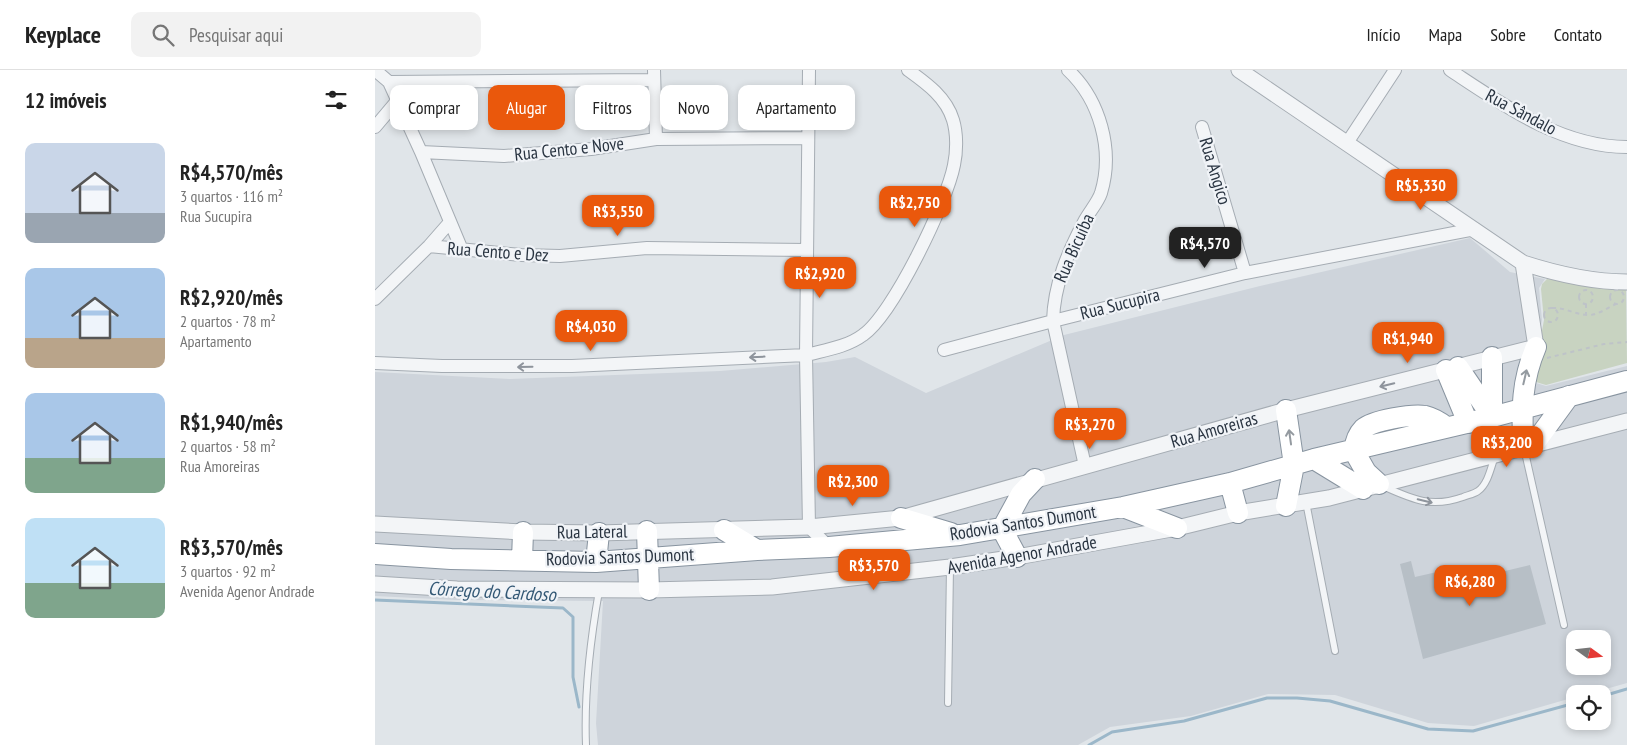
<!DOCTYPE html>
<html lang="pt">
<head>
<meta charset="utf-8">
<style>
	body { margin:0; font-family:"PT Sans Narrow",sans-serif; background:#f2f2f2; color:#222; height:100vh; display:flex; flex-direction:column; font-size:19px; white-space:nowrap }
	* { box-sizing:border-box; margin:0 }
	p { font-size:16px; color:#767676 }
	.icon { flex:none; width:28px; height:28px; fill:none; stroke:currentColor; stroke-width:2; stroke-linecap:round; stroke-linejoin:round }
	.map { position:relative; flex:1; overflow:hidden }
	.side { display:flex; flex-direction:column; background:#fff; width:375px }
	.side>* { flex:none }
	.top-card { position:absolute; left:15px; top:15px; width:475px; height:45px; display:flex; gap:10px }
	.needle { width:32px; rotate:105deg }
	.fabs { position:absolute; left:1191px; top:560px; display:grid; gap:10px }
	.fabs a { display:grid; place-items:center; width:45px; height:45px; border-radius:10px; background:#fff; box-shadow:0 2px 8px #0003; font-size:25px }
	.price { position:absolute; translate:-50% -42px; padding:0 11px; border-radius:10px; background:#ea580c; color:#fff; font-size:16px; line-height:32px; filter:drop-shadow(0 1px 2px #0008) }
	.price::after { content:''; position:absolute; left:50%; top:30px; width:15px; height:11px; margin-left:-8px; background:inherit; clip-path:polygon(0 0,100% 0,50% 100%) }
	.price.selected { background:#222; color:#fff }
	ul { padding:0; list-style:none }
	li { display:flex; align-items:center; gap:15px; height:125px; padding:0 25px }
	li span { display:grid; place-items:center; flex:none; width:140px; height:100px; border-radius:10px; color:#555 }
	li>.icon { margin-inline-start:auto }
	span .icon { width:60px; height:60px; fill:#fffc; stroke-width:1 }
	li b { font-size:21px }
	h2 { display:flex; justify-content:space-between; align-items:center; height:60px; padding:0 25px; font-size:21px }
	.pill { padding:0 18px; border-radius:10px; background:#fff; box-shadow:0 2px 8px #0003; font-size:18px; line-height:45px }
	.pill.selected { background:#ea580c; color:#fff }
	header { display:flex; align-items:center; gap:30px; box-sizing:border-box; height:70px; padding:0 25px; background:#fff; border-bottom:1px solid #e0e0e0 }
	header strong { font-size:24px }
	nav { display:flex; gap:28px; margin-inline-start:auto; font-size:18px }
	.search { width:350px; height:45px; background:#f2f2f2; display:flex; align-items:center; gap:12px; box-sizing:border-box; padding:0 18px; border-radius:10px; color:#767676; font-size:19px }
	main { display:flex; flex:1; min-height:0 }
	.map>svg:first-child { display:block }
	.built { fill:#ced4db; fill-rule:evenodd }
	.green { fill:#c8d3c1 }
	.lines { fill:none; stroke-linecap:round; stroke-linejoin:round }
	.stream { stroke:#9bb7c9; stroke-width:3 }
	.building { fill:#b7bfc6 }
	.service-casing { stroke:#a5acb3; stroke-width:8 }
	.minor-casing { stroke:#a5acb3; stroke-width:14 }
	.tertiary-casing { stroke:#a5acb3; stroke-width:17 }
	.trunk-casing { stroke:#8894a0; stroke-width:22 }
	.path { stroke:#bec3c8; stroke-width:2; stroke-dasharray:4 4; stroke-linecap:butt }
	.service { stroke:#f3f5f7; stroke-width:6 }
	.minor { stroke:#f3f5f7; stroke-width:12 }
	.tertiary { stroke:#f3f5f7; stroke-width:15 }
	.trunk { stroke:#fff; stroke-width:20 }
	.oneway { stroke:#8e949c }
	.oneway2 { stroke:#949aa0 }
	.labels { text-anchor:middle; stroke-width:4.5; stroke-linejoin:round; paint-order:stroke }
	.street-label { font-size:18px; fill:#293441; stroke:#f0f3f7 }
	.water-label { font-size:19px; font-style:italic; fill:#335875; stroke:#f0f3f7 }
</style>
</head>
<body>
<header>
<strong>Keyplace</strong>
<div class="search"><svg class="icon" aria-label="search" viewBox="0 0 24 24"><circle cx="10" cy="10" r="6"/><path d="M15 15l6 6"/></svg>Pesquisar aqui</div>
<nav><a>Início</a><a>Mapa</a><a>Sobre</a><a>Contato</a></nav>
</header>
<main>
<section class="side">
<h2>12 imóveis<svg class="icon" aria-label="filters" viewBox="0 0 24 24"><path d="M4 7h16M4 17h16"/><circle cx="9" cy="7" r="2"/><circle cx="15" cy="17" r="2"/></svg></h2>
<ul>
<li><span style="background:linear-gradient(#c9d6e8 70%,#9aa5b1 0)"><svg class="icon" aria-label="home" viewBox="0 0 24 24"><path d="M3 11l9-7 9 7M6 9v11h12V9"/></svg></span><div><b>R$4,570/mês</b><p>3 quartos · 116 m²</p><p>Rua Sucupira</p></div></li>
<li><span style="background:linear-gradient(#a9c7e8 70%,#b9a48a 0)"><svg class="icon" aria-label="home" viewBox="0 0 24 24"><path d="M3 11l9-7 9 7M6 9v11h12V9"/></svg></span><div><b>R$2,920/mês</b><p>2 quartos · 78 m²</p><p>Apartamento</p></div></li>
<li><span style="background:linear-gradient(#a9c7e8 65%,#7fa58c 0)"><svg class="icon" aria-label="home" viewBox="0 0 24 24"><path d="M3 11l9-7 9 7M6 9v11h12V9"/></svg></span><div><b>R$1,940/mês</b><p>2 quartos · 58 m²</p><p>Rua Amoreiras</p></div></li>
<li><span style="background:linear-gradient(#bfe0f5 65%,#7fa58c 0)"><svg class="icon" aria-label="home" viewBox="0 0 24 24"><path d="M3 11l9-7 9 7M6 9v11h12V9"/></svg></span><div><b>R$3,570/mês</b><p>3 quartos · 92 m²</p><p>Avenida Agenor Andrade</p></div></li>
</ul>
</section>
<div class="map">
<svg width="1252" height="675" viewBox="0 0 1252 675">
	<rect width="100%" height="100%" fill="#e0e5e9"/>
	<path class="built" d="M1095 168 1135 202 1170 209 1164 218 1167 250 1157 309 1161 313 1171 316 1252 296V613L1213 624H1200V627L1099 656 1053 653 960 625 893 624 816 646 735 657 703 675H223L221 653 228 531 81 530 0 526V302L135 309 345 301 451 292 480 287 551 323 689 265 885 216ZM1200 569H1228V596H1200Z"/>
	<path class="green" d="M1172 209 1251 219 1252 293 1171 315 1161 312 1158 309 1169 250 1166 219 1167 214Z"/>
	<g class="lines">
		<path class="stream" d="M0 530 188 538 198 547V607L204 637
			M1228 626 1252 619
			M714 675 737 662 809 651 892 628H922L955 631 1053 659 1098 661 1200 633"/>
	</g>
	<path class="building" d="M1036 491 1040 507 1084 497 1088 511 1155 495 1171 554 1048 589 1025 494Z"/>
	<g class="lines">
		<g class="service-casing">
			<path id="service" d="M1149 378 1189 555
				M1010 417C1039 430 1057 438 1088 427 1093 425 1099 424 1103 421 1113 414 1116 397 1120 386
				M931 432 960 581
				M573 633 575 497
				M211 675C209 623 215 572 224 521"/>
		</g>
		<g class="minor-casing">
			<path id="minor" d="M0 0 14 12 46 82 87 180
				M279 0 281 69
				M434 0 431 285 434 457 454 477
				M693 0C725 30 739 80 726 123 723 132 715 141 710 150 693 182 679 214 678 251L710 396
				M1075 0C1128 35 1186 77 1252 77
				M14 12 278 10
				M0 57 22 31
				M827 57 870 203
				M972 73 1020 0
				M46 82 129 86 216 79 281 69 432 68
				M54 176 146 185 185 186 272 178 432 180
				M0 229 54 176 75 152
				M569 280 678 251 870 203 1100 159
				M0 293 67 296H197L431 285C450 280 472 277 488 265 518 244 572 132 579 95 582 81 582 63 578 50 571 27 551 13 533 0"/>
		</g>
		<g class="tertiary-casing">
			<path id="tertiary" d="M864 0 1148 193C1182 204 1215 212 1252 212
				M0 454 148 462 224 463 434 457 526 448 911 340 1161 277 1148 193
				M0 514 82 519 274 520 397 517 575 497 642 487 802 458 863 443 954 428 1252 351"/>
		</g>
		<g class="trunk-casing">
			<path id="trunk" d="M1083 297 1117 347
				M1071 300 1093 353
				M1117 347V287
				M1159 374 1194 326
				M1148 377C1147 339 1146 312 1161 277
				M939 389 988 419
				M855 413 863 443
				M1004 414 991 402 979 381C980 372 982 365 988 359 998 350 1037 344 1050 346 1058 348 1065 352 1071 357
				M911 436 919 395 911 340
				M748 437 802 458
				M526 448 576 463
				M349 460 382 480
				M272 461 274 520
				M0 484 76 489 221 492 382 480 454 477 585 465 748 437 855 413 939 389 1117 347 1252 311
				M642 487 627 459 646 424 660 409
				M147 490 148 462
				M221 492 224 463"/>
		</g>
		<path class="path" d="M1235 227a7 7 0 1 1 14 0a7 7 0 1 1-14 0Z
			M1204 227a7 7 0 1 1 14 0a7 7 0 1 1-14 0Z
			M1211 234V244
			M1169 245a7 7 0 1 1 14 0a7 7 0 1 1-14 0Z
			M1177 238C1190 237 1200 245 1214 245 1223 245 1232 238 1241 234
			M1172 288 1229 274 1252 272"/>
		<use href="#service" class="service"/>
		<use href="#minor" class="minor"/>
		<use href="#tertiary" class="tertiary"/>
		<use href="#trunk" class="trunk"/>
	</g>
	<defs><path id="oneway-shaft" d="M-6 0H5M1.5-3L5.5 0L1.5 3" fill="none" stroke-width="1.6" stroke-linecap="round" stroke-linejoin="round" transform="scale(1.25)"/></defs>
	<g class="oneway">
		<use href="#oneway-shaft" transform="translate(382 287) rotate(177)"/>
		<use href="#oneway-shaft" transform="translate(150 297) rotate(179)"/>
		<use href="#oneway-shaft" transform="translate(1012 315) rotate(166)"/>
		<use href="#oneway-shaft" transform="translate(1050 431) rotate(13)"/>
	</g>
	<g class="oneway2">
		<use href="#oneway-shaft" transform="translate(1150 307) rotate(-77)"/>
		<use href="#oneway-shaft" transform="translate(915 367) rotate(-98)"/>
	</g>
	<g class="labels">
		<g class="street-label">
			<text transform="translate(1146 42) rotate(28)" y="6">Rua Sândalo</text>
			<text transform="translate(194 79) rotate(-6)" y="6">Rua Cento e Nove</text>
			<text transform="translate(840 101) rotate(73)" y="6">Rua Angico</text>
			<text transform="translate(699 178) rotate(-66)" y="6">Rua Bicuíba</text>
			<text transform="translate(123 182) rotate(4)" y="6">Rua Cento e Dez</text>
			<text transform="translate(745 234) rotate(-14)" y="6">Rua Sucupira</text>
			<text transform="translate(839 360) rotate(-16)" y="6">Rua Amoreiras</text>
			<text transform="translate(648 453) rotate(-9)" y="6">Rodovia Santos Dumont</text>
			<text transform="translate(217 462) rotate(-1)" y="6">Rua Lateral</text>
			<text transform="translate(647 485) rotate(-10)" y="6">Avenida Agenor Andrade</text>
			<text transform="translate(245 487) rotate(-2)" y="6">Rodovia Santos Dumont</text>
		</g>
		<g class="water-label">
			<text transform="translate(117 521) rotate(3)" y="7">Córrego do Cardoso</text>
		</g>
	</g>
</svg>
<div class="fabs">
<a><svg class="needle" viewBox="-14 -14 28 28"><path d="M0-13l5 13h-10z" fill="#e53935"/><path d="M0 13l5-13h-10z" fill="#767676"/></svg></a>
<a><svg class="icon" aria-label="locate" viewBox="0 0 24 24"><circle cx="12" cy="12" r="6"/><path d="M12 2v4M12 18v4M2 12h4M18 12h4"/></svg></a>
</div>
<b class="price" style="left:1046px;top:141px">R$5,330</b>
<b class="price" style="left:540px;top:158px">R$2,750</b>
<b class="price" style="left:243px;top:167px">R$3,550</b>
<b class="price selected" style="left:830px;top:199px">R$4,570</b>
<b class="price" style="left:445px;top:229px">R$2,920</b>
<b class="price" style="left:216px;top:282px">R$4,030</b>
<b class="price" style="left:1033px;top:294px">R$1,940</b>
<b class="price" style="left:715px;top:380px">R$3,270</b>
<b class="price" style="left:1132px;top:398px">R$3,200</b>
<b class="price" style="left:478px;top:437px">R$2,300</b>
<b class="price" style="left:499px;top:521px">R$3,570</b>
<b class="price" style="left:1095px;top:537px">R$6,280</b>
<div class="top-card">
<a class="pill">Comprar</a>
<a class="pill selected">Alugar</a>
<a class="pill">Filtros</a>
<a class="pill">Novo</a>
<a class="pill">Apartamento</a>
</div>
</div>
</main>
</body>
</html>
